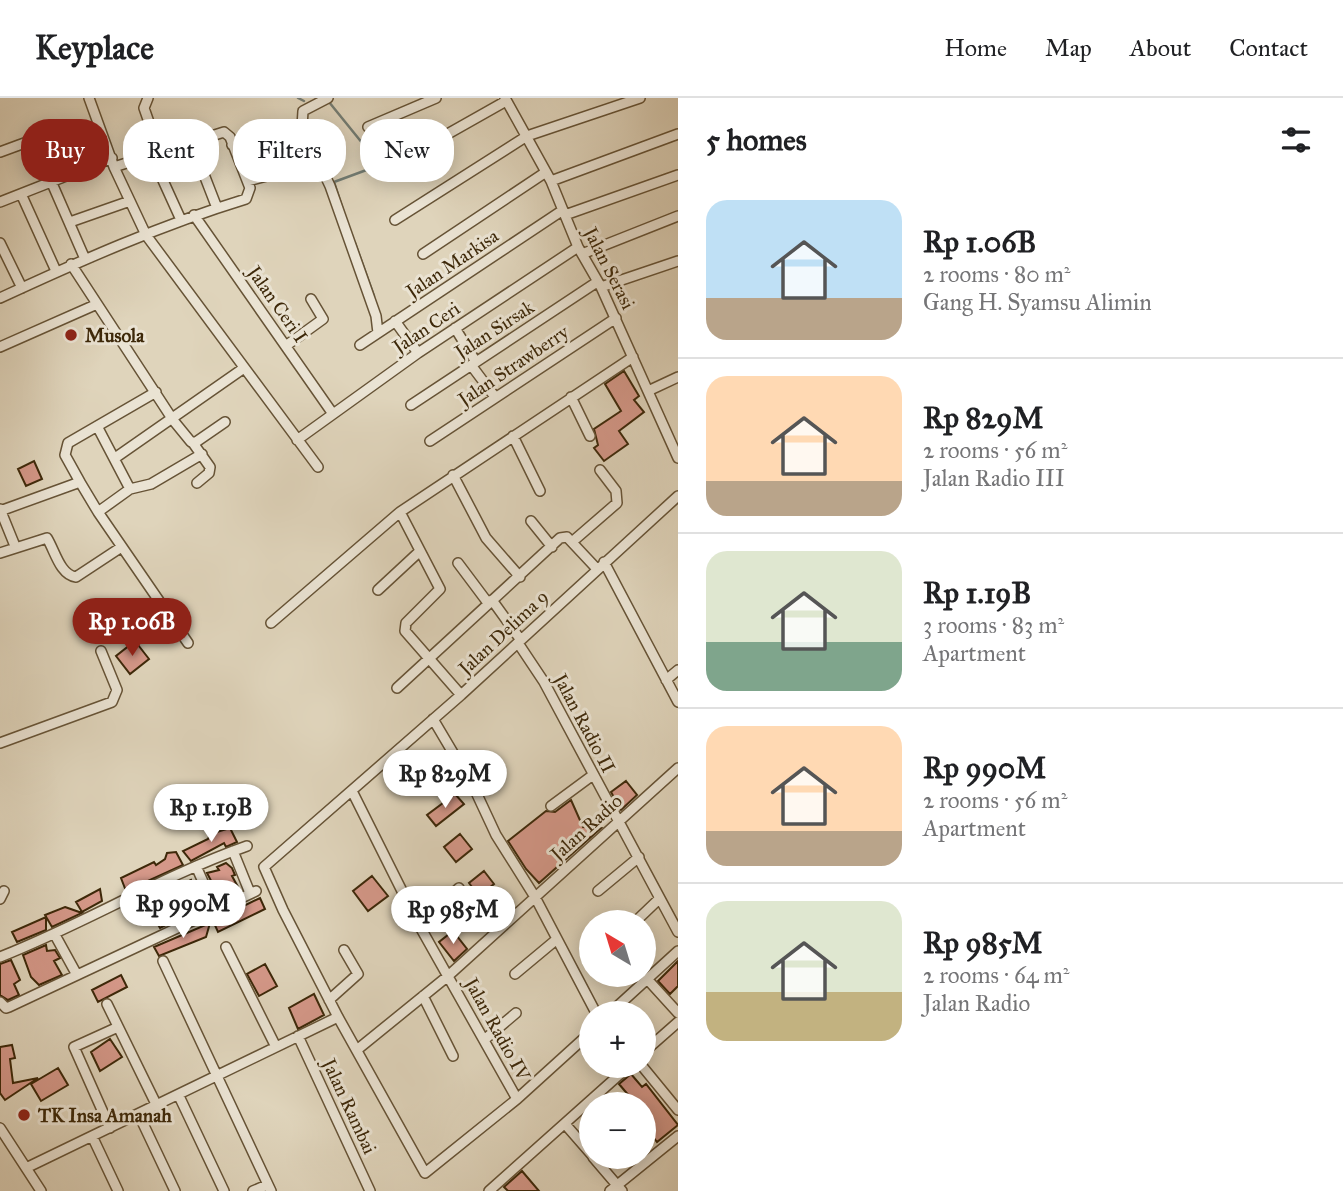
<!DOCTYPE html>
<html lang="en">
<head>
<meta charset="utf-8">
<style>
	body { margin:0; font-family:"IM FELL Great Primer",serif; background:#f2f2f2; color:#202124; height:100vh; display:flex; flex-direction:column; font-size:26px; white-space:nowrap }
	* { box-sizing:border-box; margin:0 }
	p { font-size:23px; color:#757577 }
	.icon { flex:none; width:38px; height:38px; fill:none; stroke:currentColor; stroke-width:2; stroke-linecap:round; stroke-linejoin:round }
	.map { position:relative; flex:1; overflow:hidden }
	.sheet { display:flex; flex-direction:column; background:#fff; width:665px }
	.sheet>* { flex:none }
	.banner { position:absolute; left:21px; top:21px; width:551px; height:63px; display:flex; gap:14px }
	.needle { width:46px; rotate:322deg }
	.tools { position:absolute; left:579px; top:812px; display:grid; gap:14px }
	.tools a { display:grid; place-items:center; width:77px; height:77px; border-radius:50%; background:#fff; box-shadow:0 4px 18px #0003; font-size:35px }
	.price { position:absolute; translate:-50% -60px; padding:0 16px; border-radius:24px; background:#fff; color:#222; font-size:23px; line-height:46px; filter:drop-shadow(0 2px 4px #0008) }
	.price::after { content:''; position:absolute; left:50%; top:42px; width:21px; height:16px; margin-left:-10px; background:inherit; clip-path:polygon(0 0,100% 0,50% 100%) }
	.price.active { background:#8f2418; color:#fff }
	ul { padding:0; list-style:none }
	li { display:flex; align-items:center; gap:21px; height:175px; padding:0 28px }
	li+li { border-top:2px solid #e0e0e0 }
	li span { display:grid; place-items:center; flex:none; width:196px; height:140px; border-radius:21px; color:#555 }
	li>.icon { margin-inline-start:auto }
	span .icon { width:84px; height:84px; fill:#fffc; stroke-width:1 }
	li b { font-size:30px }
	h2 { display:flex; justify-content:space-between; align-items:center; height:84px; padding:0 28px; font-size:30px }
	.pill { padding:0 24px; border-radius:28px; background:#fff; box-shadow:0 4px 18px #0003; font-size:24px; line-height:63px }
	.pill.active { background:#8f2418; color:#fff }
	header { display:flex; align-items:center; gap:42px; box-sizing:border-box; height:98px; padding:0 35px; background:#fff; border-bottom:2px solid #e0e0e0 }
	header strong { font-size:33px }
	nav { display:flex; gap:38px; margin-inline-start:auto; font-size:24px }
	main { display:flex; flex:1; min-height:0 }
	.map>svg:first-child { display:block }
	.lines { fill:none; stroke-linecap:round; stroke-linejoin:round }
	.stream { stroke:#747d74; stroke-width:2.5 }
	.building { fill:#d59889; stroke:#3d2809; stroke-width:2 }
	.minor-casing { stroke:#665336; stroke-width:12 }
	.minor { stroke:#eae3d3; stroke-width:9 }
	.poi-dot { fill:#8f2418; stroke:#eae3d3; stroke-width:2.5 }
	.labels { text-anchor:middle; stroke-width:6; stroke-linejoin:round; paint-order:stroke }
	.street-label { font-size:19px; fill:#3d2809; stroke:#eae3d3 }
	.poi-label { font-size:19px; font-weight:bold; fill:#3d2809; stroke:#eae3d3; text-anchor:start }
</style>
</head>
<body>
<header>
<strong>Keyplace</strong>
<nav><a>Home</a><a>Map</a><a>About</a><a>Contact</a></nav>
</header>
<main>
<div class="map">
<svg width="678" height="1093" viewBox="0 0 678 1093">
	<rect width="100%" height="100%" fill="#dfd4bb"/>
	<filter id="stains"><feTurbulence type="fractalNoise" baseFrequency=".00286" numOctaves="4"/><feColorMatrix values="0 0 0 0 .2 0 0 0 0 .09 0 0 0 0 .02 0 0 0 .5 -.17"/></filter>
	<radialGradient id="worn" r=".72"><stop offset=".6" stop-color="#630" stop-opacity="0"/><stop offset="1" stop-color="#630" stop-opacity=".3"/></radialGradient>
	<g class="lines">
		<path class="stream" d="M298 0 304 3
			M329 4 380 67 334 84 343 112
			M355 145 374 198"/>
	</g>
	<path class="building" d="M624 273 639 298 634 302 644 314 619 333 628 346 604 363 594 350 598 347 594 331 621 313 605 286Z
		M34 363 42 381 26 388 18 371Z
		M135 543 149 561 130 576 116 558Z
		M626 683 637 697 621 712 611 694Z
		M455 696 464 706 436 728 427 717Z
		M571 702 583 729 601 730 539 785 526 771 508 743 546 713 555 714Z
		M230 730 237 744 226 749 224 745 191 763 183 753 208 741 210 736Z
		M460 736 472 751 456 764 444 749Z
		M176 754 183 767 126 793 121 780 154 764 156 767 165 761 167 755Z
		M226 765 232 770 235 777 232 778 238 789 221 802 207 775 219 772 217 769Z
		M484 773 494 786 479 798 469 785Z
		M372 778 388 798 368 813 353 793Z
		M191 782 203 810 185 819 173 795 174 791Z
		M100 791 102 803 82 814 76 804Z
		M155 799 164 809 160 812 168 826 160 830 149 811 139 819 133 811Z
		M260 800 265 811 218 834 213 823Z
		M65 809 82 815 52 829 45 817Z
		M46 819V832L17 844 12 834Z
		M210 825 206 839 159 858 154 849Z
		M453 833 467 851 454 863 439 844Z
		M46 847 47 853 55 852 60 860 54 863 62 877 39 887 31 879 23 857Z
		M11 862 20 882 14 886 19 897 8 902 0 897V866Z
		M678 863V888L670 896 658 883Z
		M265 866 277 888 259 898 247 876Z
		M121 877 127 889 98 904 92 892Z
		M314 896 324 917 298 931 289 910Z
		M110 941 122 959 100 973 91 954Z
		M12 947 15 960 10 961 13 985 38 980 5 1002 0 995V949Z
		M58 970 68 987 41 1003 31 986Z
		M631 976 642 989 646 986 678 1027 657 1044 644 1027V1006H622L630 999 619 986Z
		M522 1073 539 1093H508L504 1089Z"/>
	<g class="lines">
		<g class="minor-casing">
			<path id="minor" d="M89 0 114 69 146 137 318 369
				M148 0 144 10 159 53
				M328 0 303 13 302 29 330 88 376 218 378 235
				M505 0 551 83 578 149 601 189 678 360
				M368 29 436 0
				M191 43 217 110
				M232 47 302 29
				M0 54 49 36
				M151 56 181 122
				M398 64 506 3
				M51 83 85 161
				M248 83 320 64
				M551 83 678 36
				M22 98 56 173
				M0 104 112 60
				M194 117 333 316
				M565 117 678 77
				M395 122 527 38 640 0
				M70 124 130 103
				M0 145 22 190
				M423 156 546 74
				M582 156 678 118
				M71 166 173 322 191 344H196L225 324
				M601 189 678 163
				M0 200C80 163 161 127 246 101L250 90 230 39 224 34 114 69
				M395 223 418 255
				M455 230 476 264
				M287 247 323 221 311 201
				M360 247 563 112
				M0 249 95 207
				M471 267 495 299
				M648 293 678 279
				M571 299 590 338
				M411 307 597 184
				M513 338 540 393
				M297 342 418 255 578 149
				M430 343 616 220
				M193 345 210 369 209 375 197 385
				M115 360 244 270
				M453 377 486 440 520 479
				M80 384 65 357 68 345 156 294
				M130 391 151 386 202 356
				M0 411 15 448
				M0 413 80 384 98 414 130 391 97 328
				M98 414 188 545
				M400 414 440 491 406 525 405 533 461 597
				M531 423 552 449
				M572 444 617 405 616 393 600 372
				M0 455 47 440C55 453 60 477 76 479L120 450
				M604 464 678 604
				M458 465 488 505
				M378 492 420 453
				M492 502 520 541
				M271 525 400 414 633 259
				M518 545 544 584 678 834
				M666 582 678 572
				M397 590 560 440 567 439 597 471
				M433 621 475 692 496 737 535 799 596 915
				M0 645 112 604 117 592 101 553
				M352 693 419 827 517 1001
				M551 708 593 677
				M233 753 250 795
				M196 768 215 811
				M160 786 181 827
				M598 793 639 759
				M0 801 4 793
				M635 824 659 801
				M419 827 459 790
				M55 837 77 877
				M226 849 276 949
				M0 859C84 826 162 778 247 748
				M163 863 271 1093
				M515 876 557 841
				M648 882 678 915
				M423 898 453 958
				M329 902 358 876 344 852
				M0 904 6 910 9 909 256 793
				M107 906 157 1008
				M610 915 678 853
				M592 933 517 1001 425 1075 338 919 283 812 264 769 461 597 678 398
				M298 938 370 1093
				M484 942 516 915
				M358 951 448 878 678 670
				M644 954 678 924
				M642 968 678 1012
				M179 998 224 1093
				M139 1017 175 1093
				M565 1026 592 1057
				M0 1030 41 1093
				M110 1030 74 949 118 929
				M92 1038 118 1093
				M593 1059 622 1093
				M26 1070 338 919
				M253 1093 267 1087
				M489 1093 629 968
				M610 1093 678 1038"/>
		</g>
		<use href="#minor" class="minor"/>
	</g>
	<g class="poi-dot">
		<circle cx="71" cy="237" r="7"/>
		<circle cx="24" cy="1017" r="7"/>
	</g>
	<g class="labels">
		<g class="street-label">
			<text transform="translate(452 165) rotate(-34)" y="7">Jalan Markisa</text>
			<text transform="translate(610 170) rotate(63)" y="7">Jalan Serasi</text>
			<text transform="translate(278 206) rotate(55)" y="7">Jalan Ceri I</text>
			<text transform="translate(426 229) rotate(-34)" y="7">Jalan Ceri</text>
			<text transform="translate(494 231) rotate(-33)" y="7">Jalan Sirsak</text>
			<text transform="translate(513 267) rotate(-34)" y="7">Jalan Strawberry</text>
			<text transform="translate(503 534) rotate(-43)" y="7">Jalan Delima 9</text>
			<text transform="translate(585 625) rotate(62)" y="7">Jalan Radio II</text>
			<text transform="translate(586 729) rotate(-42)" y="7">Jalan Radio</text>
			<text transform="translate(498 931) rotate(61)" y="7">Jalan Radio IV</text>
			<text transform="translate(350 1008) rotate(65)" y="7">Jalan Rambai</text>
		</g>
		<g class="poi-label">
			<text x="85" y="244">Musola</text>
			<text x="38" y="1024">TK Insa Amanah</text>
		</g>
	</g>
	<rect width="100%" height="100%" filter="url(#stains)"/>
	<rect width="100%" height="100%" fill="url(#worn)"/>
</svg>
<div class="tools">
<a><svg class="needle" viewBox="-14 -14 28 28"><path d="M0-13l5 13h-10z" fill="#e53935"/><path d="M0 13l5-13h-10z" fill="#757577"/></svg></a>
<a>+</a>
<a>−</a>
</div>
<b class="price active" style="left:132px;top:560px">Rp 1.06B</b>
<b class="price" style="left:445px;top:712px">Rp 829M</b>
<b class="price" style="left:211px;top:746px">Rp 1.19B</b>
<b class="price" style="left:183px;top:842px">Rp 990M</b>
<b class="price" style="left:453px;top:848px">Rp 985M</b>
<div class="banner">
<a class="pill active">Buy</a>
<a class="pill">Rent</a>
<a class="pill">Filters</a>
<a class="pill">New</a>
</div>
</div>
<section class="sheet">
<h2>5 homes<svg class="icon" aria-label="filters" viewBox="0 0 24 24"><path d="M4 7h16M4 17h16"/><circle cx="9" cy="7" r="2"/><circle cx="15" cy="17" r="2"/></svg></h2>
<ul>
<li><span style="background:linear-gradient(#bfe0f5 70%,#b9a48a 0)"><svg class="icon" aria-label="home" viewBox="0 0 24 24"><path d="M3 11l9-7 9 7M6 9v11h12V9"/></svg></span><div><b>Rp 1.06B</b><p>2 rooms · 80 m²</p><p>Gang H. Syamsu Alimin</p></div></li>
<li><span style="background:linear-gradient(#ffd9b3 75%,#b9a48a 0)"><svg class="icon" aria-label="home" viewBox="0 0 24 24"><path d="M3 11l9-7 9 7M6 9v11h12V9"/></svg></span><div><b>Rp 829M</b><p>2 rooms · 56 m²</p><p>Jalan Radio III</p></div></li>
<li><span style="background:linear-gradient(#dfe7d0 65%,#7fa58c 0)"><svg class="icon" aria-label="home" viewBox="0 0 24 24"><path d="M3 11l9-7 9 7M6 9v11h12V9"/></svg></span><div><b>Rp 1.19B</b><p>3 rooms · 83 m²</p><p>Apartment</p></div></li>
<li><span style="background:linear-gradient(#ffd9b3 75%,#b9a48a 0)"><svg class="icon" aria-label="home" viewBox="0 0 24 24"><path d="M3 11l9-7 9 7M6 9v11h12V9"/></svg></span><div><b>Rp 990M</b><p>2 rooms · 56 m²</p><p>Apartment</p></div></li>
<li><span style="background:linear-gradient(#dfe7d0 65%,#c2b280 0)"><svg class="icon" aria-label="home" viewBox="0 0 24 24"><path d="M3 11l9-7 9 7M6 9v11h12V9"/></svg></span><div><b>Rp 985M</b><p>2 rooms · 64 m²</p><p>Jalan Radio</p></div></li>
</ul>
</section>
</main>
</body>
</html>
